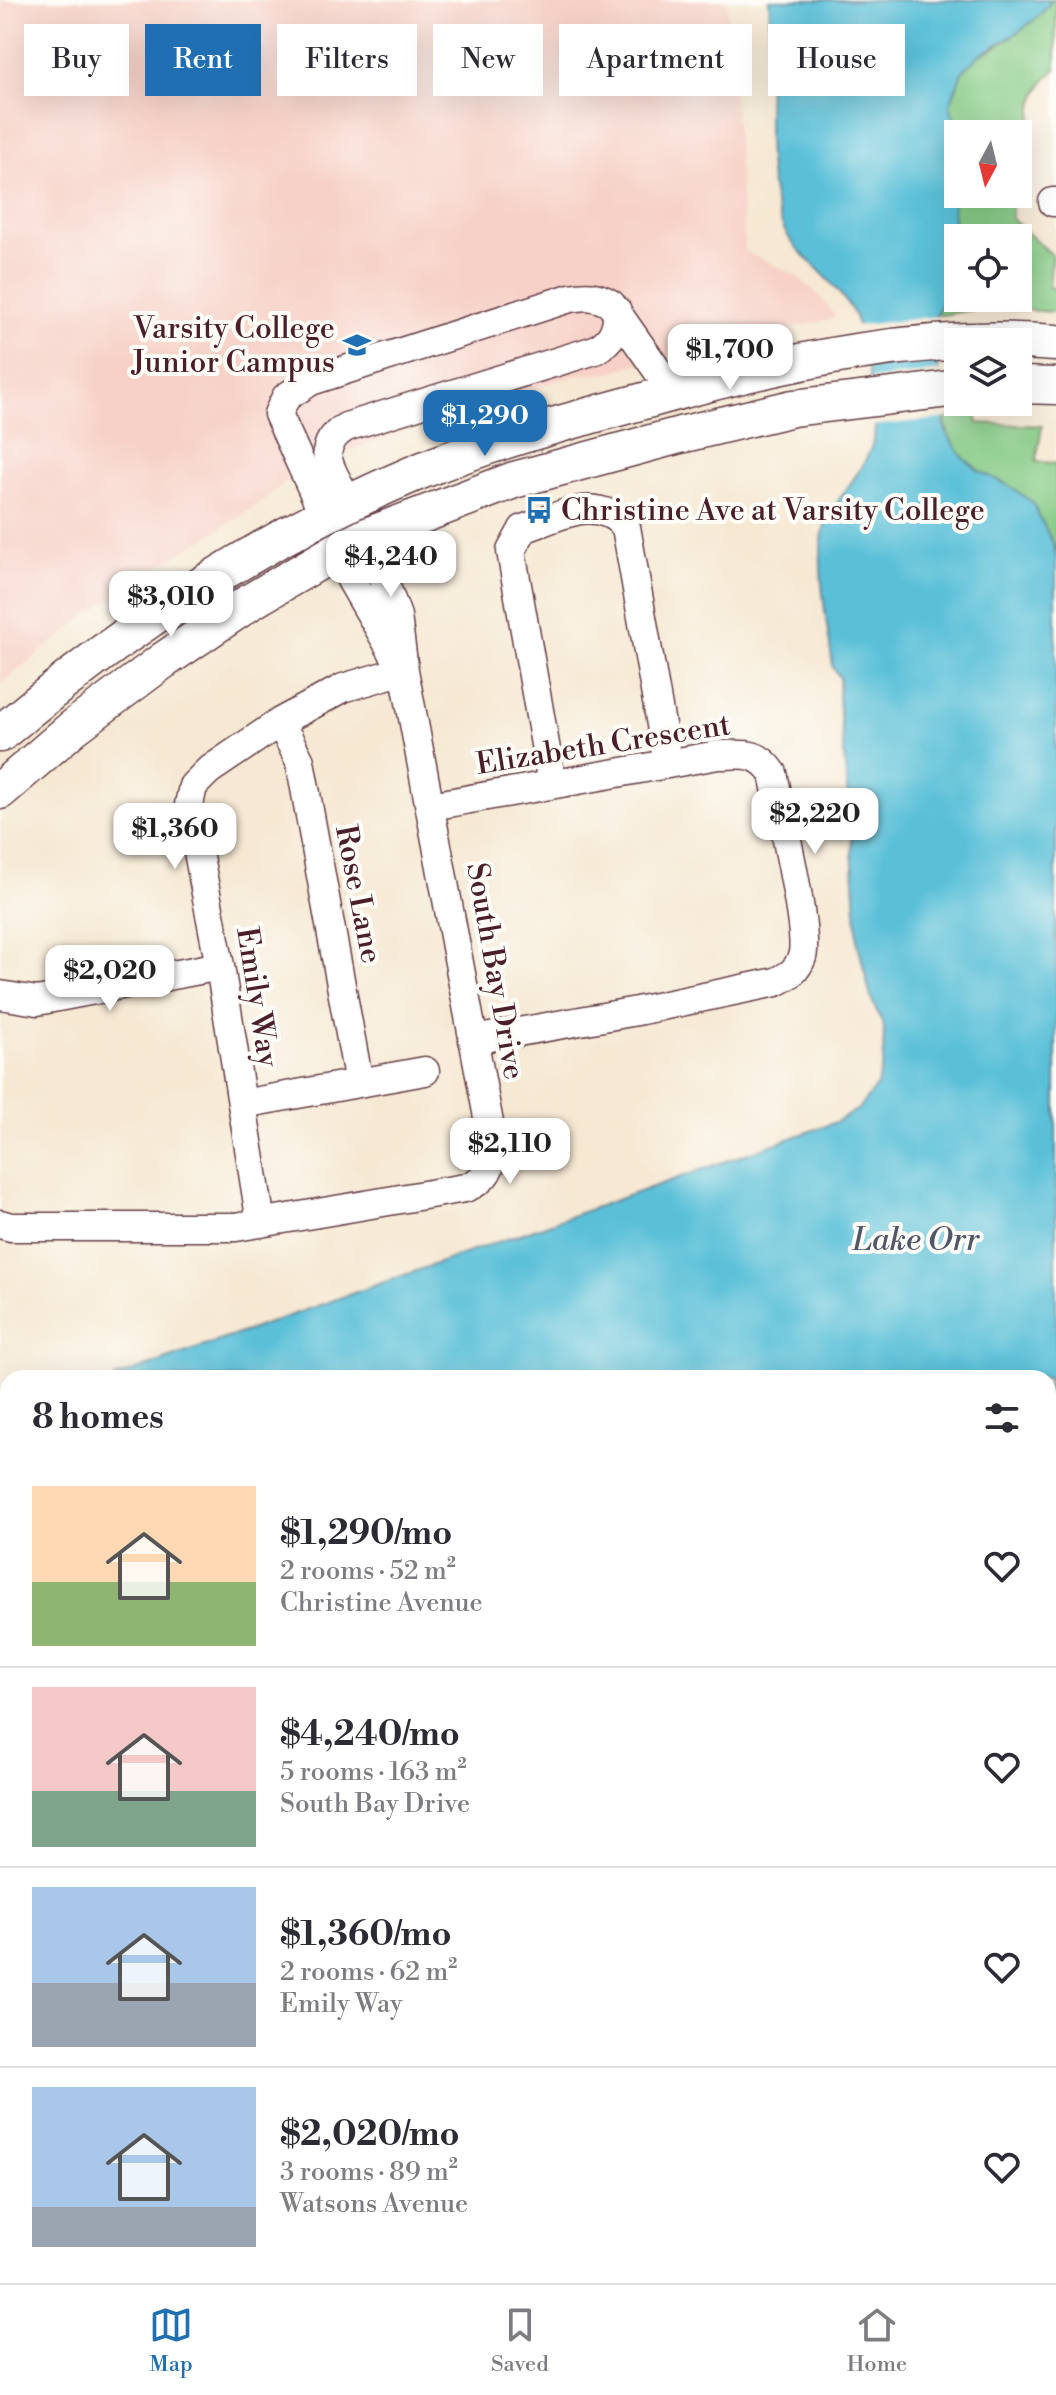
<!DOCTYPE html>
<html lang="en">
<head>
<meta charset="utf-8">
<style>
	body { margin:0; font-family:"Libre Bodoni",serif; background:#f2f2f3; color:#2b2b33; height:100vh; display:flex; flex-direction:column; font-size:30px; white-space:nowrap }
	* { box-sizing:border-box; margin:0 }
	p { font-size:26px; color:#7c7c81 }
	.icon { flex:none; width:44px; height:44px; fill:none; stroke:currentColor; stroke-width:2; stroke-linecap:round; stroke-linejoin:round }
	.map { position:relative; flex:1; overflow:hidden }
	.panel { position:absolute; left:0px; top:1370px; width:1056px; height:914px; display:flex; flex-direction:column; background:#fff; border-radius:24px 24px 0 0; box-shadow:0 8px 32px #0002 }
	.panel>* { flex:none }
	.banner { position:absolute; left:24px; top:24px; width:1008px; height:72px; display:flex; gap:16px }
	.needle { width:52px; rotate:187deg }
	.fabs { position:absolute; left:944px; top:120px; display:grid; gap:16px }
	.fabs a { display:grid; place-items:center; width:88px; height:88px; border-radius:0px; background:#fff; box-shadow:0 8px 32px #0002; font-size:40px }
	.price { position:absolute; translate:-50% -68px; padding:0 18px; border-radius:16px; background:#fff; color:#222; font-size:26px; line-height:52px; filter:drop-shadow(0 2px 4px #0008) }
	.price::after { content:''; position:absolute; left:50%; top:48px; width:24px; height:18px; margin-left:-12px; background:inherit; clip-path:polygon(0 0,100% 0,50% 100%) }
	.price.selected { background:#1f6fb2; color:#fff }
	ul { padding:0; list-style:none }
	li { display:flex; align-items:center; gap:24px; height:200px; padding:0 32px }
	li+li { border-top:2px solid #e1e1e2 }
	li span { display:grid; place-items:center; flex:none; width:224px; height:160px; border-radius:0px; color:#555 }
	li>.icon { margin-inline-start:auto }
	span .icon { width:96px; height:96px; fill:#fffc; stroke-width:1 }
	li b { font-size:34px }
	h2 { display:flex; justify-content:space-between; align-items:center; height:96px; padding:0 32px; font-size:34px }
	.chip { padding:0 28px; border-radius:0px; background:#fff; box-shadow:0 8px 32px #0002; font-size:28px; line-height:72px }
	.chip.selected { background:#1f6fb2; color:#fff }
	.menu { display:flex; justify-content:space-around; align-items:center; height:112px; border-top:2px solid #e1e1e2; background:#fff; font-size:22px; color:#7c7c81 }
	.menu a { display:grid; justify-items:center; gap:4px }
	.menu .selected { color:#1f6fb2 }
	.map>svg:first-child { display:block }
	.built { fill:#f7d1c7 }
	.green { fill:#86cb86; stroke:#687558; stroke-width:2; fill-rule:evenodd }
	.water { fill:#5ac0d8; stroke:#527082; stroke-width:2 }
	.pier { fill:#f6e8d2 }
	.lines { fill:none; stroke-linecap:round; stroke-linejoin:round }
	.minor-casing { stroke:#643d44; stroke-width:31 }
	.major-casing { stroke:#643d44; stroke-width:39 }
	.minor { stroke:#fff; stroke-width:28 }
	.major { stroke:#fff; stroke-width:36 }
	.labels { text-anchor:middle; stroke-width:8; stroke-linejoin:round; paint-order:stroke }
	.poi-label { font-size:30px; fill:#4a1f2b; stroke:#fdfcf7; text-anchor:end }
	.street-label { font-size:30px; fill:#4a1f2b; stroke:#fdfcf7 }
	.water-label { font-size:32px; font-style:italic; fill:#505768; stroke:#fdfcf7 }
</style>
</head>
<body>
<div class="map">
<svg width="1056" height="2283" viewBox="0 0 1056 2283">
	<rect width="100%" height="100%" fill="#fdfcf7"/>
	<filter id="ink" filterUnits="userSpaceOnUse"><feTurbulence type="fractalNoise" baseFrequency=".0125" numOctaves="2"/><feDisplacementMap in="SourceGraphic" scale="16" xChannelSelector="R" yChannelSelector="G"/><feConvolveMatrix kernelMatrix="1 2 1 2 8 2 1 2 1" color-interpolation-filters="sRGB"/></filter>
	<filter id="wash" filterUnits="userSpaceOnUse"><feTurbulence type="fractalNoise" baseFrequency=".006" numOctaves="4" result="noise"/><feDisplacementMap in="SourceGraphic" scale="32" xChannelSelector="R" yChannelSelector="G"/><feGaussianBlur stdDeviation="1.8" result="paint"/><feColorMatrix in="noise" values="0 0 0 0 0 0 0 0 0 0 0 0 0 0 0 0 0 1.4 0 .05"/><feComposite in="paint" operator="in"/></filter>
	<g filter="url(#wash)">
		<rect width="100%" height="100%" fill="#f6e8d2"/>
		<path class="built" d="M0 0H727L745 251 795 275 821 297 836 318 642 362 605 374H580L472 406 340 454 291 478 248 512 144 575 77 623 0 685Z"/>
		<path class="green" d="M1052 0H1056V69C1025 96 1033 119 1032 157L1018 172V134H958L949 106 962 72 978 56 998 46 1041 14Z
			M958 144V194H1012V219L1052 255 1049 287 1056 289V312L984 308 935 316 953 276V178ZM958 238H1018V298H958Z
			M976 415 978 423 1042 426 1036 462 1056 463V557C1049 529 1032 504 1009 486 1001 480 990 477 981 472 962 461 946 440 945 418Z
			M0 1968 8 1969V2182L0 2173Z
			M1056 2203V2275L1022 2282V2276H1048V2209Z"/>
		<path class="water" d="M769 0H1052L1041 14 1019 32 978 56 962 72 950 105 958 132 953 178V277L935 316 933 328 946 432 963 457 979 471 1008 485 1032 502 1053 543 1056 557V1747L1048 1748V1378H114L836 1122 858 1109 877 1085 883 1063 884 1027 871 998 858 944 850 817 838 694 840 678 833 668C829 629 811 552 828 518 842 489 875 461 875 427 874 396 865 349 856 319 852 307 840 294 832 284 815 263 792 250 782 224 757 166 774 65 769 0Z
			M8 1415V1969L0 1968V1418Z"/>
		<path class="pier" d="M939 316 937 328 862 368 853 326Z
			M942 371 949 418 871 426 864 380Z"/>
	</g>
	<g filter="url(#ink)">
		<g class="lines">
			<g class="minor-casing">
				<path id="minor" d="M1053 202H1056
					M349 503C335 474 310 449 346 427L595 350C611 341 618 330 617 311
					M324 515 278 414 286 397 311 381 570 298C586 295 596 295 611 304L660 374 665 378 694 387
					M337 551 351 580 399 663
					M280 722 300 761 359 1083
					M552 784 511 551 523 529C559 517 596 493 626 527L668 764
					M431 806 718 755C743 755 757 750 773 773 779 805 810 934 802 957 797 971 789 976 776 982L637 1011 473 1040
					M0 995 37 1001 220 966
					M242 1104 425 1071
					M261 1223 220 966 189 805 193 786 208 771 280 722 343 688 404 670
					M0 1224 11 1227H236L465 1188C487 1180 493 1167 493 1144L404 670 397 616 367 536
					M1048 2081 1056 2082
					M1048 2143 1056 2139
					M410 2276 474 2283
					M986 2276 988 2283
					M5 2283 13 2276"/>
			</g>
			<g class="major-casing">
				<path id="major" d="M1018 385 1056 386
					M0 734C125 628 262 538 413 474 494 440 578 419 662 396 790 360 923 332 1056 343
					M0 791 73 728 164 660 250 602 337 551 367 536 514 480 680 435 793 408 958 388"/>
			</g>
			<use href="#minor" class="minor"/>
			<use href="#major" class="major"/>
		</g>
	</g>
	<defs>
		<g id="school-bare" transform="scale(2.16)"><path d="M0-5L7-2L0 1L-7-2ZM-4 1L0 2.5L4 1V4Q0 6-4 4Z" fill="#1f6fb2" stroke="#fdfcf7" stroke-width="2.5" paint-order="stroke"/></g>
		<g id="bus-bare" transform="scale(2.16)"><path d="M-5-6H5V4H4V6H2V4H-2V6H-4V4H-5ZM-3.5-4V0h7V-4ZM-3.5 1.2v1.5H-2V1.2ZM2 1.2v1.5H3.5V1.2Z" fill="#1f6fb2" stroke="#fdfcf7" stroke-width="2.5" paint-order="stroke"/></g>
	</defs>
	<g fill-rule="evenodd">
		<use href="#school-bare" x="357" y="345"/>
		<use href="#bus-bare" x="539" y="510"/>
	</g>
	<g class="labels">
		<g class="poi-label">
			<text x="335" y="338">Varsity College<tspan x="335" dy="34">Junior Campus</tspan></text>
			<text x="561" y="520" text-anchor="start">Christine Ave at Varsity College</text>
		</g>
		<g class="street-label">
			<text transform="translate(603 744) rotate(-9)" y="10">Elizabeth Crescent</text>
			<text transform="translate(359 894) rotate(79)" y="10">Rose Lane</text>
			<text transform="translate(496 971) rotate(80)" y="10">South Bay Drive</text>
			<text transform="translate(258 997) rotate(81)" y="10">Emily Way</text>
		</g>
		<g class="water-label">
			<text x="916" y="1250">Lake Orr</text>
		</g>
	</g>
</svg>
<div class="fabs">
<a><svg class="needle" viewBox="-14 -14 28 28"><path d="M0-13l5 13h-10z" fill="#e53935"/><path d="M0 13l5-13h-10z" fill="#7c7c81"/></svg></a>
<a><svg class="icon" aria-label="locate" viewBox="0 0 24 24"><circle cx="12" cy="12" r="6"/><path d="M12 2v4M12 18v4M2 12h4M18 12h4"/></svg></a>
<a><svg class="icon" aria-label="layers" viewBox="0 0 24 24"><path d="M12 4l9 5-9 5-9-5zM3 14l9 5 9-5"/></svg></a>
</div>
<b class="price" style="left:730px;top:392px">$1,700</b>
<b class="price selected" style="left:485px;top:458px">$1,290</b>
<b class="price" style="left:391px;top:599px">$4,240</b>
<b class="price" style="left:171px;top:639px">$3,010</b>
<b class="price" style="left:815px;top:856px">$2,220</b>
<b class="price" style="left:175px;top:871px">$1,360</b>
<b class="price" style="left:110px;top:1013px">$2,020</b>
<b class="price" style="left:510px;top:1186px">$2,110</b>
<div class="banner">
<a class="chip">Buy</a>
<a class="chip selected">Rent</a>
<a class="chip">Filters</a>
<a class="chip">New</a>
<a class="chip">Apartment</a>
<a class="chip">House</a>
</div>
<section class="panel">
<h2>8 homes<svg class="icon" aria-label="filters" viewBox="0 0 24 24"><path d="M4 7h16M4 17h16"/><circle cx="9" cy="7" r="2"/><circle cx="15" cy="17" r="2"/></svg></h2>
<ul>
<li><span style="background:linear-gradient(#ffd9b3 60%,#8fb573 0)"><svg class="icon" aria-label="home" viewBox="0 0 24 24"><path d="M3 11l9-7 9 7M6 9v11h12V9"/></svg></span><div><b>$1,290/mo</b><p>2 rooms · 52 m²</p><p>Christine Avenue</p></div><svg class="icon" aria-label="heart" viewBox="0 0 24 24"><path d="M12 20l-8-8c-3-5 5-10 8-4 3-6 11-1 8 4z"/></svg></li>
<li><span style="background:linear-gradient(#f6c9c9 65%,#7fa58c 0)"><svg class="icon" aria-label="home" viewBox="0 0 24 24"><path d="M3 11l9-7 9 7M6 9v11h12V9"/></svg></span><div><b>$4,240/mo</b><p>5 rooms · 163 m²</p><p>South Bay Drive</p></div><svg class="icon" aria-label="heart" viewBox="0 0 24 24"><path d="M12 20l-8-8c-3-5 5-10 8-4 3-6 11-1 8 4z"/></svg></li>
<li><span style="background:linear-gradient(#a9c7e8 60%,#9aa5b1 0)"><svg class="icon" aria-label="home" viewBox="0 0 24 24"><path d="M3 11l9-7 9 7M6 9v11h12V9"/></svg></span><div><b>$1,360/mo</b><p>2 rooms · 62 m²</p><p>Emily Way</p></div><svg class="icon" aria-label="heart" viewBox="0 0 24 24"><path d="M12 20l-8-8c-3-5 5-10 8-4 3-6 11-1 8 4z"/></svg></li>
<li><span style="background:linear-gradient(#a9c7e8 75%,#9aa5b1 0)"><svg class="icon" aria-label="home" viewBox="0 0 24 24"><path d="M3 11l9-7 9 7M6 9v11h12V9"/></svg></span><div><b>$2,020/mo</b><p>3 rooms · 89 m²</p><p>Watsons Avenue</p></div><svg class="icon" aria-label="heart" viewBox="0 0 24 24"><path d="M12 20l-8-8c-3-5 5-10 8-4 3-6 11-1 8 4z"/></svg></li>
</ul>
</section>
</div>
<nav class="menu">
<a class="selected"><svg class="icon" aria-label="map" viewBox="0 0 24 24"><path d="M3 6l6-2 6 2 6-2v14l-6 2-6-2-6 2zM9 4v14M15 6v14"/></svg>Map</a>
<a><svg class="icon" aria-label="saved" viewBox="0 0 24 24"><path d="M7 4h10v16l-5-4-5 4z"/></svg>Saved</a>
<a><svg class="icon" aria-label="home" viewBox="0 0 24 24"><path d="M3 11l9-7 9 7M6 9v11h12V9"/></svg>Home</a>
</nav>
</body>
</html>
